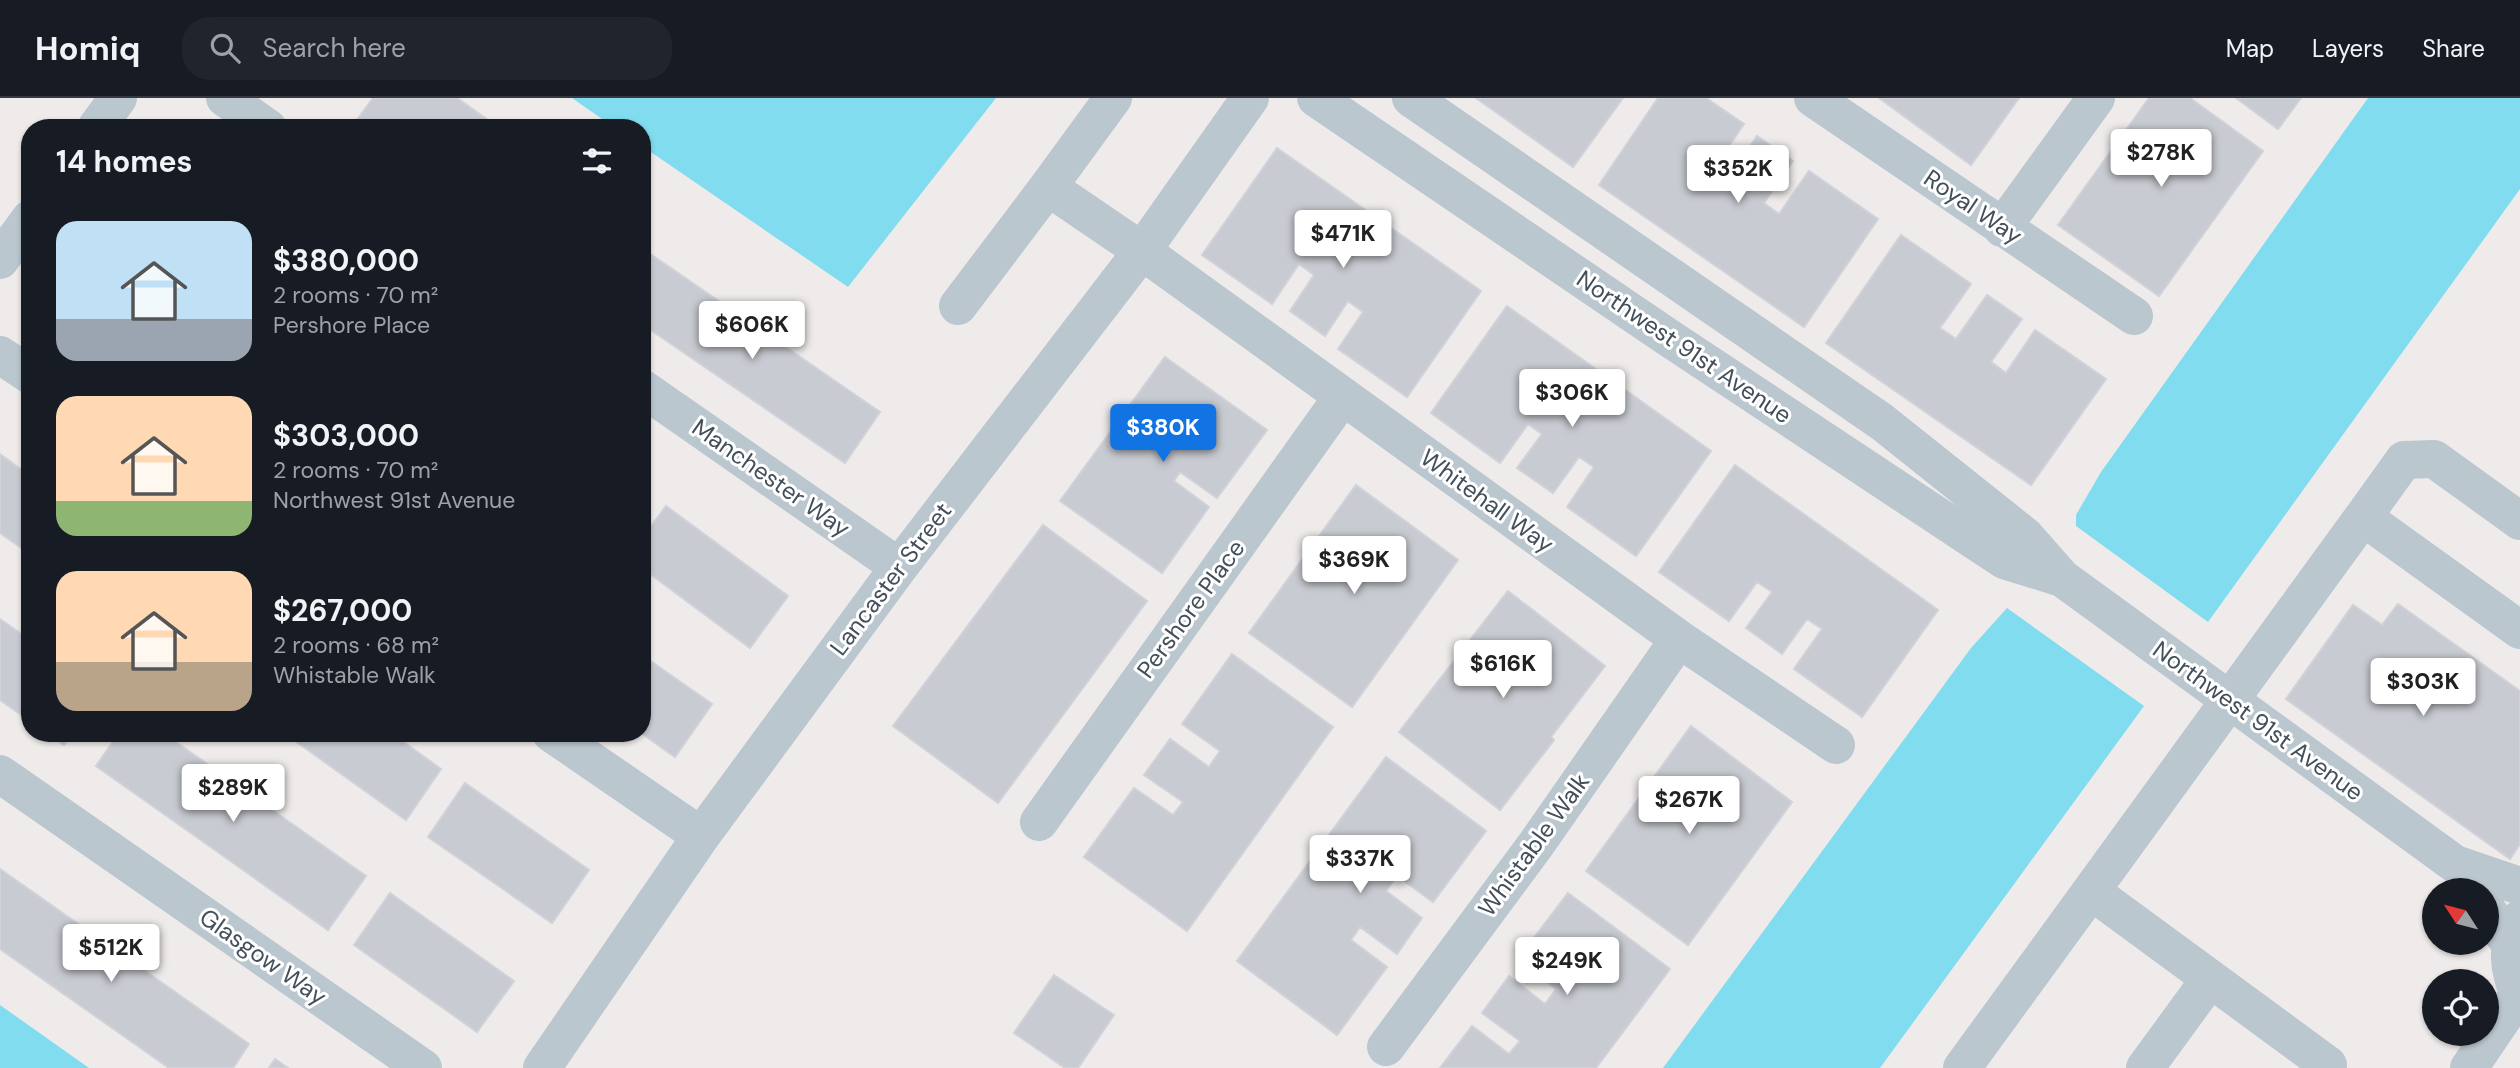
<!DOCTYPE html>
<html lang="en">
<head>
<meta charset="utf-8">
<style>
	body { margin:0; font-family:"DM Sans",sans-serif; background:#20242c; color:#f1f3f6; height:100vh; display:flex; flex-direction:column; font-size:26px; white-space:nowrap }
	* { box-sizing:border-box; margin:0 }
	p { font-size:23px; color:#9ea1a6 }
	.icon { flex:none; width:38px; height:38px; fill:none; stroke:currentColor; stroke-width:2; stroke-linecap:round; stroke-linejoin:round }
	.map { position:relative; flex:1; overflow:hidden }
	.panel { position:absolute; left:21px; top:21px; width:630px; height:623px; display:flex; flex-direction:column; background:#171b24; border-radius:28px; box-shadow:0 2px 5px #0004 }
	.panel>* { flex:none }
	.needle { width:46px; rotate:306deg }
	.controls { position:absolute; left:2422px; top:780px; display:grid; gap:14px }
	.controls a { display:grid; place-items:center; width:77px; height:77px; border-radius:50%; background:#171b24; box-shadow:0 2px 5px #0004; font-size:35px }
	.price { position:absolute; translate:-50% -60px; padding:0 16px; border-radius:7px; background:#fff; color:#222; font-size:23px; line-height:46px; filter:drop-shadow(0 2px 4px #0008) }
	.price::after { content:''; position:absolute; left:50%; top:42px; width:21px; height:16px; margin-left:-10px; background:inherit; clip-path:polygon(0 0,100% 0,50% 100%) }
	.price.on { background:#1174e2; color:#fff }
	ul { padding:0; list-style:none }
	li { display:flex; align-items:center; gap:21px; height:175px; padding:0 35px }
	li span { display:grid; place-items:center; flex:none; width:196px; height:140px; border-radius:21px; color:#555 }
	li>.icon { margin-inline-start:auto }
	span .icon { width:84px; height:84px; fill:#fffc; stroke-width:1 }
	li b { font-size:30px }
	h2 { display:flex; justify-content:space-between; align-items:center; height:84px; padding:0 35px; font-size:30px }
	header { display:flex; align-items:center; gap:42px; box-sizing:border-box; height:98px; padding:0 35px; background:#171b24; border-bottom:2px solid #363941 }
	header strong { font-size:33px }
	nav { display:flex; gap:38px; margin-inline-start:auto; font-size:24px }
	.search { width:490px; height:63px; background:#20242c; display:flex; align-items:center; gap:18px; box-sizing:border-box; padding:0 24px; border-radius:28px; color:#9ea1a6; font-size:26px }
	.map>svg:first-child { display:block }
	.water { fill:#81dcef }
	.building { fill:#c8cbd1; stroke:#cfd2d8; stroke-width:2 }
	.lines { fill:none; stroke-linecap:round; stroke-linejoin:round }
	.minor { stroke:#bbc7cf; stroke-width:38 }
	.labels { text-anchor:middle; stroke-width:6; stroke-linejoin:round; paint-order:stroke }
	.street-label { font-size:24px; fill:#435059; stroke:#fff }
</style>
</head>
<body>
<header>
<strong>Homiq</strong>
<div class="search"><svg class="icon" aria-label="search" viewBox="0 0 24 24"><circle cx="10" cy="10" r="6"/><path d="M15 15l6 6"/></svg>Search here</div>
<nav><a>Map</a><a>Layers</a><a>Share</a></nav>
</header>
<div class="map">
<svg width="2520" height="970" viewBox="0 0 2520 970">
	<rect width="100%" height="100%" fill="#efebeb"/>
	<path class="water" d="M572 0H996L848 189 642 48V30H615Z
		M2368 0H2520V91L2208 524 2076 428V417L2101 374Z
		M2007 510 2144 608 1880 970H1663L1971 550Z
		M0 907 89 970H0Z"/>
	<path class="building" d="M373 0H457L492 25 489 28 491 30H366L356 23Z
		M1476 0H1623L1573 69Z
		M1658 0H1706L1744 26 1714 70 1728 81 1757 38 1793 63 1764 105 1779 116 1809 73 1878 121 1804 229 1599 87Z
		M1879 0H2019L1971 67Z
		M2149 0H2190L2263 53 2159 198 2058 127Z
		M2236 0H2301L2278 31Z
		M1277 50 1481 193 1407 299 1338 251 1363 214 1348 203 1325 238 1290 213 1314 177 1299 166 1272 206 1202 157Z
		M1901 137 1971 186 1940 230 1956 241 1987 197 2022 221 1991 264 2006 275 2035 232 2106 281 2031 387 1826 245Z
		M646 153 880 314 845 365 642 226V159Z
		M1507 208 1711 353 1636 458 1567 409 1594 369 1579 359 1553 395 1517 370 1542 336 1528 326 1500 365 1431 315Z
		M1165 259 1267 332 1217 400 1180 374 1174 383 1209 409 1162 475 1060 403Z
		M0 356 30 378V456L0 435Z
		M1735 367 1938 512 1862 619 1794 571 1822 531 1807 521 1782 556 1746 530 1772 494 1757 484 1729 523 1659 474Z
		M1356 387 1458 462 1352 609 1249 535Z
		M666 408 788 498 750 550 642 470V440Z
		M1043 427 1147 503 998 705 893 628Z
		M1508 493 1605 568 1551 639 1554 642 1500 712 1399 634Z
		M2398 506 2520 593V746L2510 761 2286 601 2353 507 2382 527Z
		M0 521 30 542V623L0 602Z
		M1232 556 1333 629 1187 833 1084 759 1134 690 1173 717 1183 704 1144 677 1170 641 1209 669 1220 653 1182 626Z
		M642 557 712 606 675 659 641 635Z
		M1691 628 1792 704 1688 847 1586 773Z
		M47 635H72L64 647Z
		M119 635H163L366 778 328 832 96 668Z
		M284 635H391L441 671 406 722Z
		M1386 659 1486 733 1433 804 1397 778 1386 793 1422 820 1397 856 1360 829 1351 842 1387 869 1337 937 1237 863Z
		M465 685 589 772 552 825 428 739Z
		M0 771 249 946 233 970H169L0 851Z
		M390 795 514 883 477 934 354 847Z
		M1568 795 1670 871 1596 970H1440L1472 928 1509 956 1520 943 1482 915 1509 878 1545 906 1556 891 1517 862Z
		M1054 877 1114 917 1078 970H1065L1014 935Z
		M275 961 288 970H269Z"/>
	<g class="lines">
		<path class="minor" d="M225 0 268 30
			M1316 0 1666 238 2004 462 2062 480
			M1411 0 1882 324 2025 438 2062 480 2455 766 2520 788
			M1813 0 2134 218
			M96 30 118 0
			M1048 89 1113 0
			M2002 130 2096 0
			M0 162 30 121
			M958 208 1048 89 1142 153 1679 541 1836 647
			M0 257 30 277
			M642 290 899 469
			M2363 419 2404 362 2434 361 2520 423
			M551 635 701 738
			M0 676 423 970
			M1039 724 1343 298
			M2091 793 2363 419 2520 532
			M2487 812 2510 846
			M2520 821C2505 845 2508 873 2520 898
			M1386 949 1537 745 1679 541
			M542 970 701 738 899 469 1142 153 1250 0
			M1962 970 2091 793 2328 967
			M2145 970 2210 881
			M2469 970 2519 896"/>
	</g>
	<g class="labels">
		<g class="street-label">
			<text transform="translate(1973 109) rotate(34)" y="8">Royal Way</text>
			<text transform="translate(1684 249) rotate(34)" y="8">Northwest 91st Avenue</text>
			<text transform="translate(771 380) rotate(35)" y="8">Manchester Way</text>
			<text transform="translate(1487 403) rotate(36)" y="8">Whitehall Way</text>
			<text transform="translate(891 481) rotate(-53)" y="8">Lancaster Street</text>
			<text transform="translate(1191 511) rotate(-54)" y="8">Pershore Place</text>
			<text transform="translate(2258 623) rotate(36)" y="8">Northwest 91st Avenue</text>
			<text transform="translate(1534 747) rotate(-54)" y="8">Whistable Walk</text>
			<text transform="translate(263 859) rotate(35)" y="8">Glasgow Way</text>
		</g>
	</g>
</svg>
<div class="controls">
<a><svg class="needle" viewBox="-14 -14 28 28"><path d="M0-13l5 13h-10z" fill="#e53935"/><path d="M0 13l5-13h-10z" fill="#9ea1a6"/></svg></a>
<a><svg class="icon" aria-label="locate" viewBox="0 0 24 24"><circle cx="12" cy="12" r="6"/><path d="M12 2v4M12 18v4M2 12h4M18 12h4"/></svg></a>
</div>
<b class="price" style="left:2161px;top:91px">$278K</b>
<b class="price" style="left:1738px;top:107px">$352K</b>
<b class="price" style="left:1343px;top:172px">$471K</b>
<b class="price" style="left:752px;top:263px">$606K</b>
<b class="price" style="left:1572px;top:331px">$306K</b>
<b class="price on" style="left:1163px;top:366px">$380K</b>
<b class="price" style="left:1354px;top:498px">$369K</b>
<b class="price" style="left:1503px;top:602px">$616K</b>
<b class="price" style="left:2423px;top:620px">$303K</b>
<b class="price" style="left:233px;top:726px">$289K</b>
<b class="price" style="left:1689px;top:738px">$267K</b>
<b class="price" style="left:1360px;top:797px">$337K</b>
<b class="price" style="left:111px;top:886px">$512K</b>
<b class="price" style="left:1567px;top:899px">$249K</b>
<section class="panel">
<h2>14 homes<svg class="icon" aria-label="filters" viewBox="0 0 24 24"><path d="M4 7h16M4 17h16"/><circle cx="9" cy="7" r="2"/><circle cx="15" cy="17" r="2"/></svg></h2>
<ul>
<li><span style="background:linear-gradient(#bfe0f5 70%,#9aa5b1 0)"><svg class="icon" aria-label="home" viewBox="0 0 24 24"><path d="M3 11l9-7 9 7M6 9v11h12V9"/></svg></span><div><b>$380,000</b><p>2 rooms · 70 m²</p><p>Pershore Place</p></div></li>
<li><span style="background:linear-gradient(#ffd9b3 75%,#8fb573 0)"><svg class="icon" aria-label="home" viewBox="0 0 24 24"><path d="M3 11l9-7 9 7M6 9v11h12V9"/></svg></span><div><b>$303,000</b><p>2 rooms · 70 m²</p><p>Northwest 91st Avenue</p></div></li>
<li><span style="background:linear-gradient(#ffd9b3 65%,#b9a48a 0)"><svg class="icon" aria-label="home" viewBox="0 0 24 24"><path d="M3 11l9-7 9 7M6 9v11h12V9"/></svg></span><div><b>$267,000</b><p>2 rooms · 68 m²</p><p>Whistable Walk</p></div></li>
</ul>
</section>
</div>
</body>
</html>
